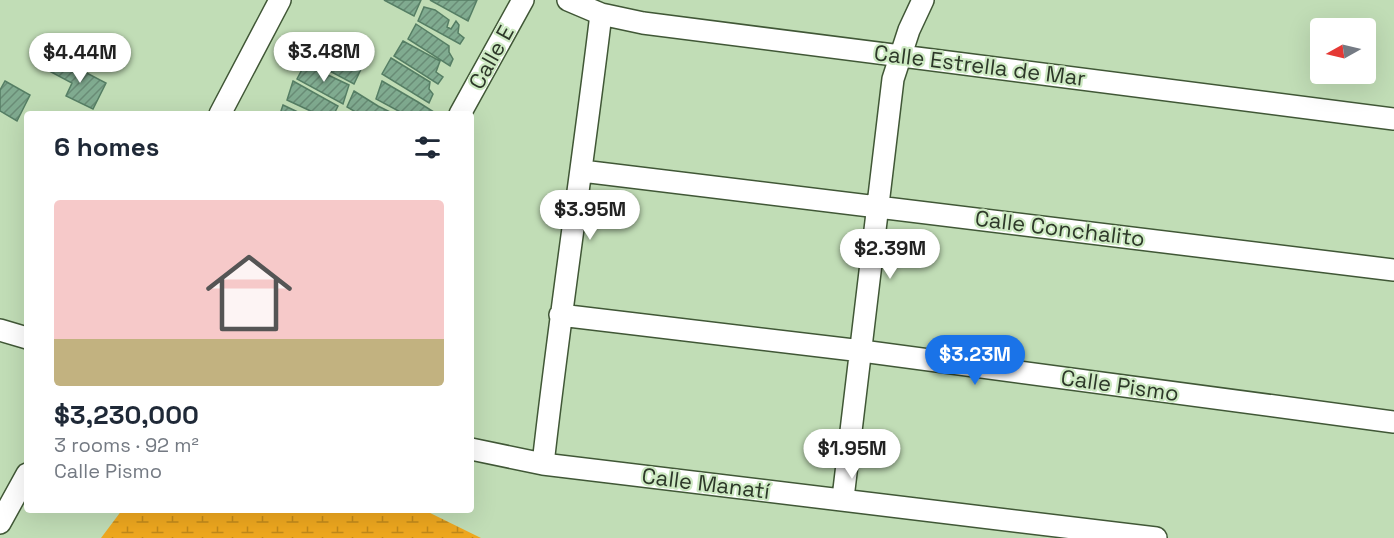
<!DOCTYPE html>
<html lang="en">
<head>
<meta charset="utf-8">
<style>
	body { margin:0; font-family:"Space Grotesk",sans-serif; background:#f2f2f3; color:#1f2937; height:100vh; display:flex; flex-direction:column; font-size:22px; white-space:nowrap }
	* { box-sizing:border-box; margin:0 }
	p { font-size:20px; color:#747a83 }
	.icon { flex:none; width:33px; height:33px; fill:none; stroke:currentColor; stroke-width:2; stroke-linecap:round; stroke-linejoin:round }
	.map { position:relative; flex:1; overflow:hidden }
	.details { position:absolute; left:24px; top:111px; width:450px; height:402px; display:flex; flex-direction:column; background:#fff; border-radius:6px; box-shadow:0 6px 24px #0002 }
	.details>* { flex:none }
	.needle { width:39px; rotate:262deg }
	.controls { position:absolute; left:1310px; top:18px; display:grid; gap:12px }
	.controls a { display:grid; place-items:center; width:66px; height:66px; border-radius:6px; background:#fff; box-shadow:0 6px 24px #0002; font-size:30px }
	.price { position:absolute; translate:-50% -51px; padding:0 14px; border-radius:21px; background:#fff; color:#222; font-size:20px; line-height:39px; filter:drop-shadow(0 2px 3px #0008) }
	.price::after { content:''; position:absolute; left:50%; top:36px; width:18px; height:14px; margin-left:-9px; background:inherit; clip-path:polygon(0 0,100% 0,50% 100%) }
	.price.current { background:#1a73e8; color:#fff }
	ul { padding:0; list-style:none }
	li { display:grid; align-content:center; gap:12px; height:318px; padding:0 30px }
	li+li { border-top:2px solid #e0e1e3 }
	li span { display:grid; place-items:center; height:186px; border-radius:6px; color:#555 }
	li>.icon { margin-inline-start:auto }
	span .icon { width:108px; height:108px; fill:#fffc; stroke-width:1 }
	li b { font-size:26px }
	h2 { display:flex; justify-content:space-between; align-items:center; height:72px; padding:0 30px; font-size:26px }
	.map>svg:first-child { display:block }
	.wetland { fill:url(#wetland-marsh) }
	.building { fill:url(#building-hatch); stroke:#557e64; stroke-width:1.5 }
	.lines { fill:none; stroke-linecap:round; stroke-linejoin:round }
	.street-casing { stroke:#405736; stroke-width:24 }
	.street { stroke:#fff; stroke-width:21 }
	.labels { text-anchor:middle; stroke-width:4.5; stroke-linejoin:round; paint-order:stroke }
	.street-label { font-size:22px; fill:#2d3829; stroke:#ceeac3 }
</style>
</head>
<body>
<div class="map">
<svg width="1394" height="538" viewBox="0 0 1394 538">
	<defs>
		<pattern id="wetland-marsh" width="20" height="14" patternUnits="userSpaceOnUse" patternTransform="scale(1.5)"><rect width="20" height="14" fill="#efa81f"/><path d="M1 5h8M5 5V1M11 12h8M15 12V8" fill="none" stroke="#c28a1b"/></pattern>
		<pattern id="building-hatch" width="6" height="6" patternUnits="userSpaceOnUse" patternTransform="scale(1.5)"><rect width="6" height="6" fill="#80ab90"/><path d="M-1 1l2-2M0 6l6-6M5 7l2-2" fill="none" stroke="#698c76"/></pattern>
	</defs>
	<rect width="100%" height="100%" fill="#c1ddb6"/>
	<path class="wetland" d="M122 510H424L481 538H101Z"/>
	<path class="building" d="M384 0H421L414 16Z
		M430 0H477L468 21Z
		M424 7 435 10 449 20 447 27 451 29 456 21 459 25 458 33 464 38 460 44 418 21Z
		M416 24 449 46V52L453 59 450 66 408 39Z
		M403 41 440 61 436 72 443 77 438 84 394 56Z
		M316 44 361 69 354 84 307 59Z
		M58 58 106 83 93 109 66 96 72 83 51 72Z
		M391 58 430 82 429 89 433 94 429 103 382 74Z
		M305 64 349 85 343 104 297 79Z
		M5 81 30 95 17 121 0 111V90Z
		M293 81 338 106 334 114H317L287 100Z
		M382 81 418 102 437 114H404L376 99Z
		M354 91 378 106 394 114H359L347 107Z
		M283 105 302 114H280Z"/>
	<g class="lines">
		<g class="street-casing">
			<path id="street" d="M568 0 601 14 643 23 1394 119
				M220 114 280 0
				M460 114 523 0
				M582 171 1394 270
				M560 315 862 351 1394 422
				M0 330 27 338
				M471 449 543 464 1156 538
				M543 464C560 313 583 164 601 14
				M843 498 893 79 909 30 923 0
				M0 523 27 474"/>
		</g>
		<use href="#street" class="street"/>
	</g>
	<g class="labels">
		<g class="street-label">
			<text transform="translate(491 57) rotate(-61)" y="8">Calle E</text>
			<text transform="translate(980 65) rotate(7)" y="8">Calle Estrella de Mar</text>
			<text transform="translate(1060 228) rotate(7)" y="8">Calle Conchalito</text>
			<text transform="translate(1120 385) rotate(8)" y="8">Calle Pismo</text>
			<text transform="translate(706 483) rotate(7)" y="8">Calle Manatí</text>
		</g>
	</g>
</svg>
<div class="controls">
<a><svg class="needle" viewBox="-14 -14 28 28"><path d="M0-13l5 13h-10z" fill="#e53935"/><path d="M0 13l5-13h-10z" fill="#747a83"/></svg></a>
</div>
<b class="price" style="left:324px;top:83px">$3.48M</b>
<b class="price" style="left:80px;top:84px">$4.44M</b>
<b class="price" style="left:590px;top:241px">$3.95M</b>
<b class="price" style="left:890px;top:280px">$2.39M</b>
<b class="price current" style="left:975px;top:386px">$3.23M</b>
<b class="price" style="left:852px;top:480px">$1.95M</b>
<section class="details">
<h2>6 homes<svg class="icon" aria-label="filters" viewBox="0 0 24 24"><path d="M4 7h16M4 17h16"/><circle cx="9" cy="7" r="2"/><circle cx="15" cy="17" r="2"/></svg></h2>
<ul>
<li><span style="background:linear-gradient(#f6c9c9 75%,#c2b280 0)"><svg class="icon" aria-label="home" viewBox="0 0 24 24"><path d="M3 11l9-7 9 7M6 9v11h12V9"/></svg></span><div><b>$3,230,000</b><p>3 rooms · 92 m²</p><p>Calle Pismo</p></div></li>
</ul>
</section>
</div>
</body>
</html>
